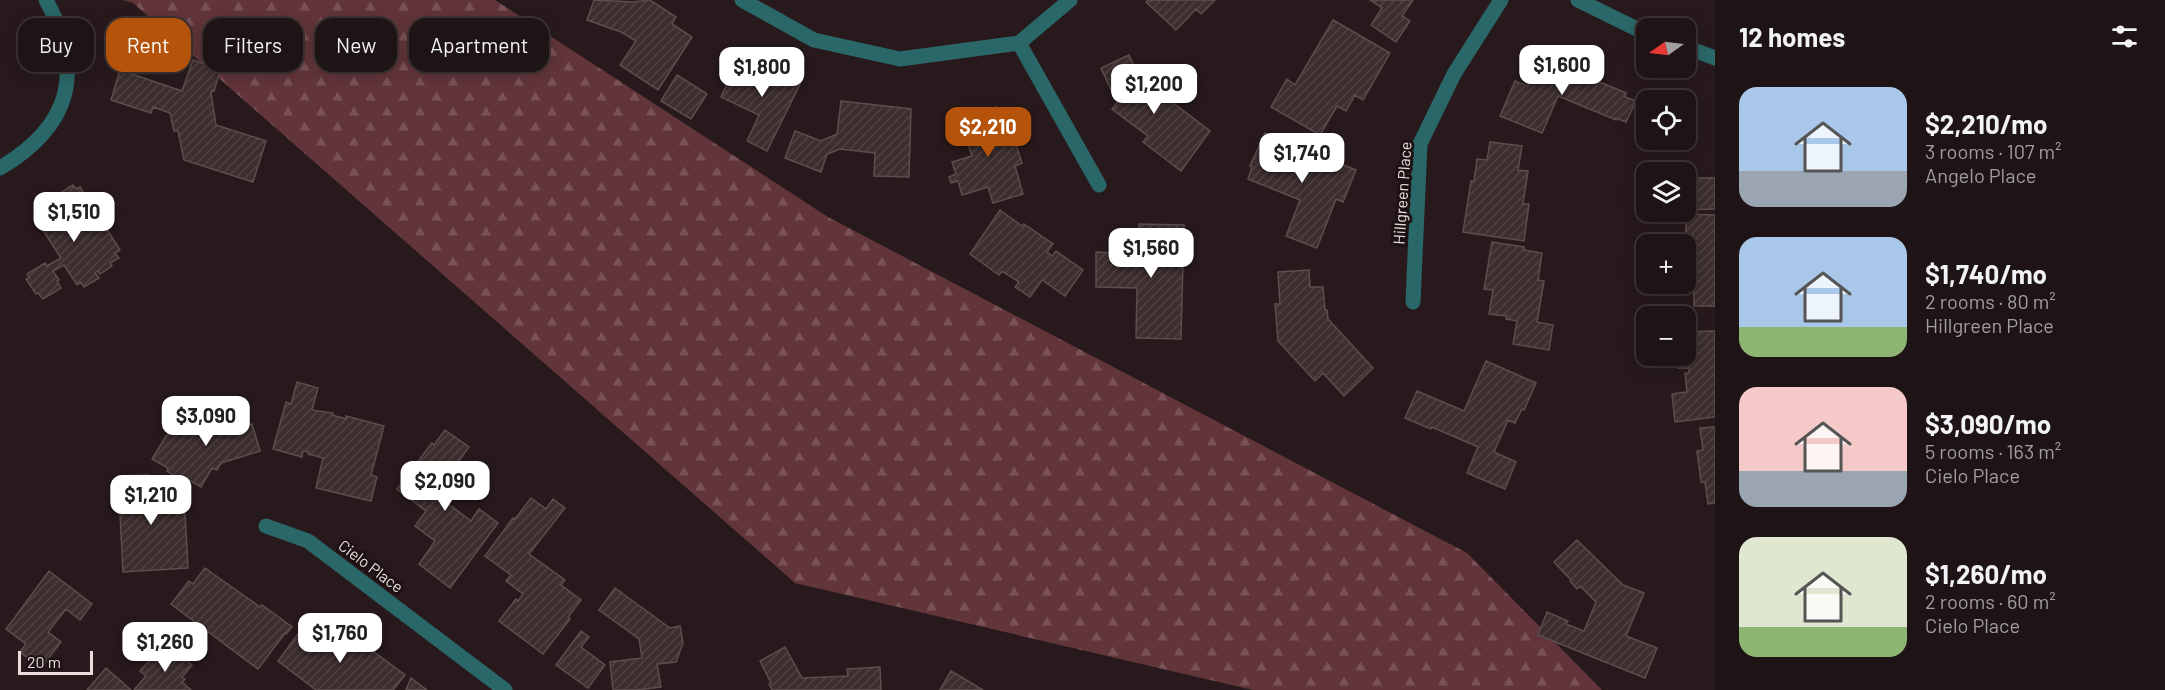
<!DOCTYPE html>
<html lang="en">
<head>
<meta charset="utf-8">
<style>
	body { margin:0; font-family:Barlow,sans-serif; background:#261d1e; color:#f1f3f6; height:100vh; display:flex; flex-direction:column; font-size:22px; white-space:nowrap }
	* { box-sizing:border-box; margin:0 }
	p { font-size:20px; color:#a19ea0 }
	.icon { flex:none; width:33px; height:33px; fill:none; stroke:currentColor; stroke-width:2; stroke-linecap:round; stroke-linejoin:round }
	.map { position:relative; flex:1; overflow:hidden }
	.details { display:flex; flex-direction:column; background:#1e1415; width:450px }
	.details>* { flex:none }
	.banner { position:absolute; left:18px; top:18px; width:570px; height:54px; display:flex; gap:12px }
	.needle { width:39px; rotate:256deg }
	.controls { position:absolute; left:1636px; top:18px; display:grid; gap:12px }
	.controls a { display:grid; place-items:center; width:60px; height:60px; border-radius:12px; background:#1e1415; box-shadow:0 3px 15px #0003,0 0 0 2px #3c3334; font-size:30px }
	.scale { position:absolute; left:18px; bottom:15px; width:75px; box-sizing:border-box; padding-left:6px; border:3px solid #e8dede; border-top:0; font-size:16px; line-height:21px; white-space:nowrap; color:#e8dede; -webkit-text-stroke:4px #1e1113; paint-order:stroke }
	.price { position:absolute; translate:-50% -51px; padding:0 14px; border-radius:12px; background:#fff; color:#222; font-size:20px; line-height:39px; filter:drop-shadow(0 2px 3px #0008) }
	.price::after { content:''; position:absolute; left:50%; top:36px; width:18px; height:14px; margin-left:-9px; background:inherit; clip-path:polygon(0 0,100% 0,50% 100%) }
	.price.current { background:#b45309; color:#fff }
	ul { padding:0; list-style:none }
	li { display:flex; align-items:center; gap:18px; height:150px; padding:0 24px }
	li span { display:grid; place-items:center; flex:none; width:168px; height:120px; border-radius:18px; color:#555 }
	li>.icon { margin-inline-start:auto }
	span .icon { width:72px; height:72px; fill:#fffc; stroke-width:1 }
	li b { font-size:26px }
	h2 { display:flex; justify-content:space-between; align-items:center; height:72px; padding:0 24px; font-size:26px }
	.tag { padding:0 21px; border-radius:18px; background:#1e1415; box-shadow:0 3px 15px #0003,0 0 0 2px #3c3334; font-size:21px; line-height:54px }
	.tag.current { background:#b45309; color:#fff }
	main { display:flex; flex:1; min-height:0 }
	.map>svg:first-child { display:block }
	.forest { fill:url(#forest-firs) }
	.building { fill:url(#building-hatch); stroke:#5d4d4e; stroke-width:1.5 }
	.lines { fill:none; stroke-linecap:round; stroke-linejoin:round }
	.minor { stroke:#2a6768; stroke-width:15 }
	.labels { text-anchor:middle; stroke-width:6; stroke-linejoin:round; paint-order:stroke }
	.street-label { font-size:16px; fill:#e8dede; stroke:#1e1113 }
</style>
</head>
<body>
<main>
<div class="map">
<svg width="1715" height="690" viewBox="0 0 1715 690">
	<defs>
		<pattern id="forest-firs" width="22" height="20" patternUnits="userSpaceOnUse" patternTransform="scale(1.5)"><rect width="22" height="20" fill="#61353a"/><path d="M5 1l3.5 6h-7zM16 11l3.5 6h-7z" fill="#785256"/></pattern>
		<pattern id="building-hatch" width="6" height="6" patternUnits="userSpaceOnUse" patternTransform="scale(1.5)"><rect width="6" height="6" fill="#3d2e2f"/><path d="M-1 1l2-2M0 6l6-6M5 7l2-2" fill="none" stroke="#504243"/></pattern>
	</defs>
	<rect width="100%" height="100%" fill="#281a1c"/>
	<path class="forest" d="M123 0H495L828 217 1467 553 1602 690H1253L795 583 133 3Z"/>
	<path class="building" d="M594 0 633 2 650 0 676 17 672 24 692 37 658 90 620 65 636 41 621 32 587 20Z
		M1148 0H1215L1201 14 1196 9 1176 30 1146 2Z
		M1370 0H1413L1402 16 1410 21 1396 42 1371 25 1382 8Z
		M1333 20 1390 53 1363 100 1355 95 1346 111 1337 106 1320 135 1271 107 1287 79 1295 85Z
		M1129 55 1139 77 1210 131 1181 171 1143 142 1148 136 1112 109 1117 103 1101 68Z
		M1540 57 1626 93 1625 97 1636 101 1626 122 1616 118V120L1558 96 1542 133 1500 116 1515 81 1528 86Z
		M740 58 761 69 763 64 801 82 767 151 747 141 759 115 721 97Z
		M193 60 216 68V70L220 72 214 91 212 90 211 93 216 125 266 141 253 182 184 160 178 131H174L170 113 153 107 151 113 111 100 120 70 182 91Z
		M677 75 707 94 691 119 661 101Z
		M841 101 911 109 909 177 874 176 875 153 840 149 827 154 821 172 785 158 795 131 821 141 837 134Z
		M996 107 1005 134 1012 132 1022 163 1015 166 1023 194 993 203 988 187 962 195 958 181 951 183 949 177 956 174 952 162 972 156 959 118Z
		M1265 133 1356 170 1343 202 1336 199 1317 248 1286 236 1300 200 1248 179 1252 167 1250 166Z
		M1490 142 1522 146 1518 170 1528 171 1523 204H1529L1524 241 1463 232 1471 181H1474L1477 159 1487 160Z
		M1686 178H1715V209L1686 210Z
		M73 185 76 189 80 187 120 250 115 253 119 258 110 263 112 266 100 274 98 271 95 273 99 278 84 287 81 282 77 285 64 265 53 271 59 280 57 281 61 288 43 299 38 293 36 294 26 279 29 278 27 274 45 263 47 266 61 258 37 221 41 219 39 216 53 208 49 200Z
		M1000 210 1022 226 1024 224 1053 244 1047 252 1052 256 1056 251 1083 270 1065 296 1042 280 1030 297 1015 287 1019 282 1002 271 999 275 970 254Z
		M1686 214 1715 215V306H1694V290H1683V284H1686V254H1693V235H1686Z
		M1139 224 1184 225 1181 339 1136 338 1137 288 1096 287V252L1138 254Z
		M1492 242 1524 247V250L1542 253 1538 280 1544 281 1537 322 1553 325 1549 350 1513 344 1517 321 1506 319 1507 316 1489 314 1493 290 1484 289Z
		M1309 270 1310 287H1323L1325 310H1327L1328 319 1373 368 1344 396 1323 373 1315 381 1278 341 1275 304H1280L1278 272Z
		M1715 331V417L1675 422 1672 394 1687 392 1685 373H1689V368H1678L1677 356H1686V332Z
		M1486 361 1536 383 1524 410 1522 409 1515 423 1508 420 1494 452 1516 462 1505 489 1467 473 1478 447 1432 427 1431 429 1405 418 1417 391 1464 411Z
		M297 382 318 388 312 410 333 413 332 415 346 419V416L384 426 371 475 377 477 371 501 316 488 323 458 308 454 309 452 303 451 302 457 273 449 286 402 291 404Z
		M241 413 243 419 246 418 249 425 252 424 260 451 221 463 217 470 212 468 201 487 186 478 184 481 174 476 167 471 168 468 152 459 171 428 185 435 193 424 200 422 205 423 210 422V419L218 417 223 419Z
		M1715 427V503L1708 504 1705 482H1701L1697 451 1703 450 1700 428Z
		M445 430 469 447 435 494 471 521 479 509 498 523 450 588 419 564 435 541 415 526 426 511 397 489 432 443 434 445Z
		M149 475 150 485 164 484V495L184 494 188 568 123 572 118 476Z
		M531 498 546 509 553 499 565 508 529 554 565 580 561 585 581 600 568 617 570 619 543 654 499 621 516 599 518 601 523 594 506 581 511 575 485 556 513 518 515 519Z
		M1577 540 1623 585 1644 593 1626 636 1657 648 1645 678 1538 635 1547 612 1568 621 1566 624 1584 631 1596 602 1580 586 1577 589 1570 581 1571 580 1554 562Z
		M205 568 260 607 262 605 292 627 286 634 285 633 258 669 171 604 189 581 193 584Z
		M49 571 92 604 80 620 66 609 48 632 61 642 41 668 20 652 26 644 6 629Z
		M615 588 670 628 680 626 683 643 676 662 657 664 661 687 636 690H613L610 662 642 658 639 639 599 610Z
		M335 623 405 675 393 690H316L278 661 298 634 317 648Z
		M581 631 589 637 581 647 605 665 588 688 556 665Z
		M785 647 802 678 848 676 847 669 880 667 881 690H772L769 684 771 683 760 661Z
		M174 648 192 665 182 677 185 679 182 682 191 690H134L146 676 140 671 153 657 159 662 161 659 163 660Z
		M106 668 131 690H87Z
		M951 671 983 690H940Z
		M411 678 427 690H406Z"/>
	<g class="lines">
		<path class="minor" d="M742 0 814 40 900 59 1019 43 1070 0
			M1578 0 1647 34
			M1019 43 1099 185
			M1686 47 1715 58
			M0 168C71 126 85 72 46 0
			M1413 302 1420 144 1454 74 1501 0
			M266 526 308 541 505 690"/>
	</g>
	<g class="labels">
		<g class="street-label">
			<text transform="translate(1402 193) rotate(-86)" y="6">Hillgreen Place</text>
			<text transform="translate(371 566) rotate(37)" y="6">Cielo Place</text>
		</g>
	</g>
</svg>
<div class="controls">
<a><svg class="needle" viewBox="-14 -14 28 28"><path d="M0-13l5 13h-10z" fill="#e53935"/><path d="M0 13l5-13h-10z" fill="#a19ea0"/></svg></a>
<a><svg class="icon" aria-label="locate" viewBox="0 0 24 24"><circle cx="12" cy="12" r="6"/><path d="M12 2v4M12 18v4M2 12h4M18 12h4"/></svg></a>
<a><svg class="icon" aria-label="layers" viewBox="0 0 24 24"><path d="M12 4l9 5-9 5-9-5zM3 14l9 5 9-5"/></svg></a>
<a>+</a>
<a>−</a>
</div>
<div class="scale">20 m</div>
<b class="price" style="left:1562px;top:96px">$1,600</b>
<b class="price" style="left:762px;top:98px">$1,800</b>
<b class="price" style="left:1154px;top:115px">$1,200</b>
<b class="price current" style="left:988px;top:158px">$2,210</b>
<b class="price" style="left:1302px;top:184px">$1,740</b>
<b class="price" style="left:74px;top:243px">$1,510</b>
<b class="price" style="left:1151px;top:279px">$1,560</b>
<b class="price" style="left:206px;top:447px">$3,090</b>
<b class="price" style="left:445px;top:512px">$2,090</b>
<b class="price" style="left:151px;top:526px">$1,210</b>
<b class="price" style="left:340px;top:664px">$1,760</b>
<b class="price" style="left:165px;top:673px">$1,260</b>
<div class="banner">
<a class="tag">Buy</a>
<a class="tag current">Rent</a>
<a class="tag">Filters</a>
<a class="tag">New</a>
<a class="tag">Apartment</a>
</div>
</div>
<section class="details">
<h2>12 homes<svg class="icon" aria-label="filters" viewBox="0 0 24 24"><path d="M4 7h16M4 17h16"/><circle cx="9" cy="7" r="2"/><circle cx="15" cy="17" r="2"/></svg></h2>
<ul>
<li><span style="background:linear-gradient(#a9c7e8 70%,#9aa5b1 0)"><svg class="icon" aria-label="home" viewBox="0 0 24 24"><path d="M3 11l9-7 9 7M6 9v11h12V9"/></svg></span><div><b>$2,210/mo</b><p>3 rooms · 107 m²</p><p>Angelo Place</p></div></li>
<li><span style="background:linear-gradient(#a9c7e8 75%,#8fb573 0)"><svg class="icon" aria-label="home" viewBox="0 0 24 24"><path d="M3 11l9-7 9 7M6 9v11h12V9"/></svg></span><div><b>$1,740/mo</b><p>2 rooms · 80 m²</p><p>Hillgreen Place</p></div></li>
<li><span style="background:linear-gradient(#f6c9c9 70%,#9aa5b1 0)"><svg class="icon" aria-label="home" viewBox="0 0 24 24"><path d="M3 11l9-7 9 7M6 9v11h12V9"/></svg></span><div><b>$3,090/mo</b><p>5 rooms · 163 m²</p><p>Cielo Place</p></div></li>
<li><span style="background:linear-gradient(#dfe7d0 75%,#8fb573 0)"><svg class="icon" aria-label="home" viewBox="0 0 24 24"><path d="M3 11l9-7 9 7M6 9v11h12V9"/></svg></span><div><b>$1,260/mo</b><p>2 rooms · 60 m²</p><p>Cielo Place</p></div></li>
</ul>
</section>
</main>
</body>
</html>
